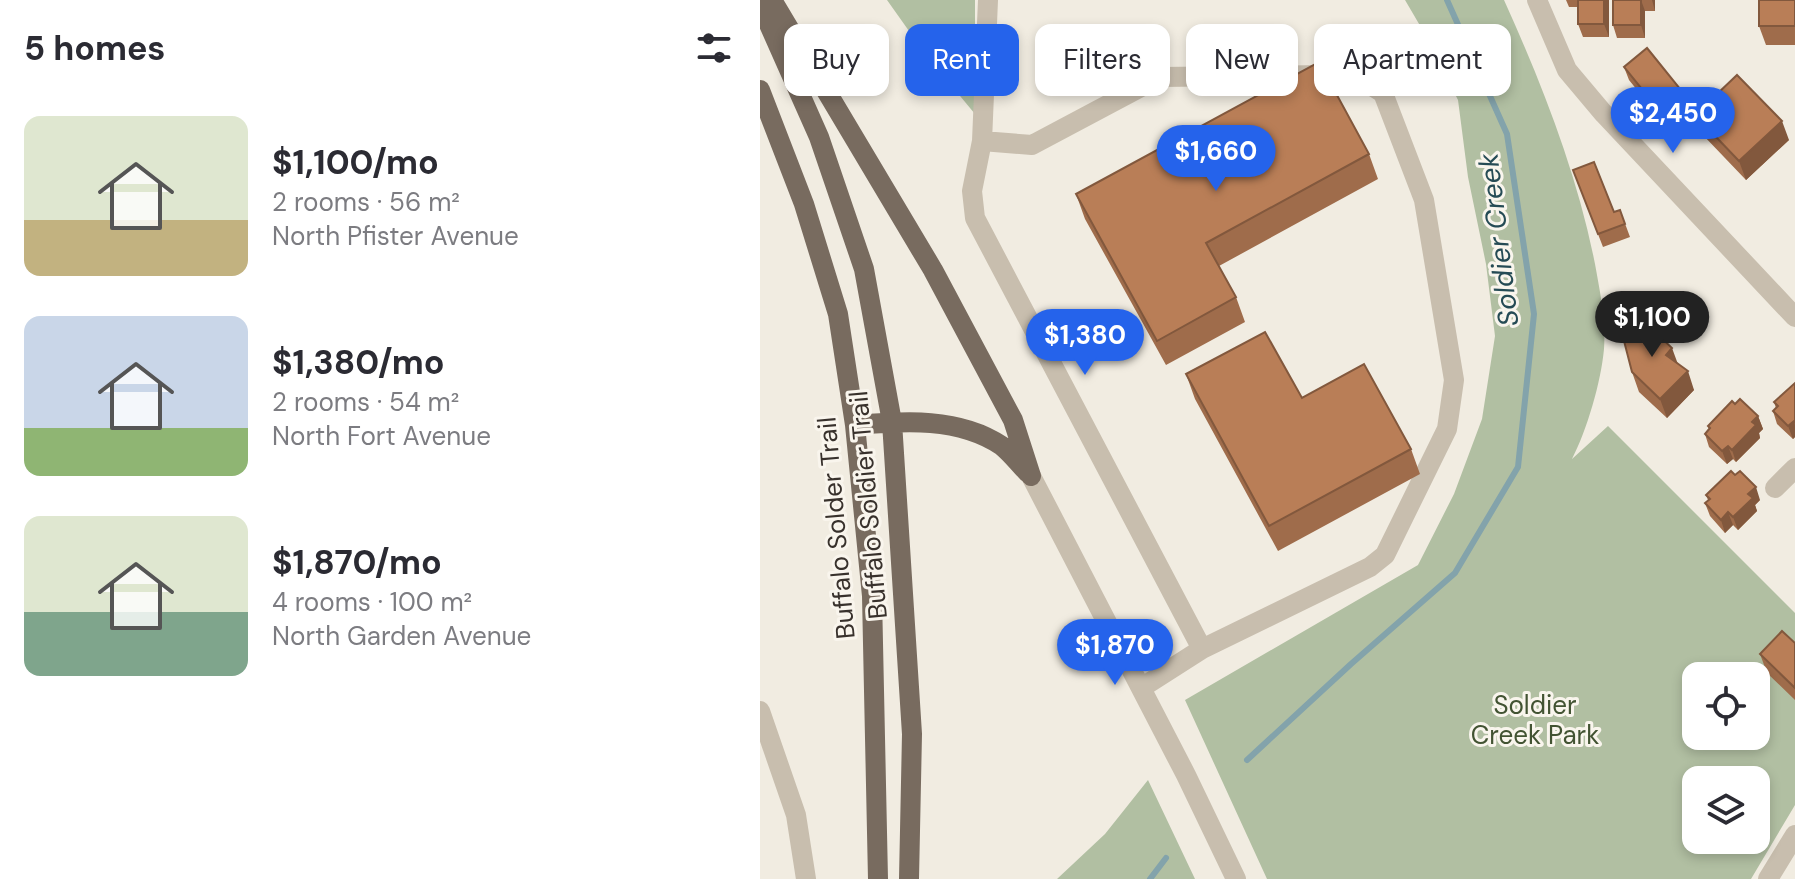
<!DOCTYPE html>
<html lang="en">
<head>
<meta charset="utf-8">
<style>
	body { margin:0; font-family:"DM Sans",sans-serif; background:#f2f2f3; color:#2b2b33; height:100vh; display:flex; flex-direction:column; font-size:30px; white-space:nowrap }
	* { box-sizing:border-box; margin:0 }
	p { font-size:26px; color:#7c7c81 }
	.icon { flex:none; width:44px; height:44px; fill:none; stroke:currentColor; stroke-width:2; stroke-linecap:round; stroke-linejoin:round }
	.map { position:relative; flex:1; overflow:hidden }
	.side { display:flex; flex-direction:column; background:#fff; width:760px }
	.side>* { flex:none }
	.hud { position:absolute; left:24px; top:24px; width:760px; height:72px; display:flex; gap:16px }
	.buttons { position:absolute; left:922px; top:662px; display:grid; gap:16px }
	.buttons a { display:grid; place-items:center; width:88px; height:88px; border-radius:16px; background:#fff; box-shadow:0 4px 12px #0003; font-size:40px }
	.price { position:absolute; translate:-50% -68px; padding:0 18px; border-radius:28px; background:#2563eb; color:#fff; font-size:26px; line-height:52px; filter:drop-shadow(0 2px 4px #0008) }
	.price::after { content:''; position:absolute; left:50%; top:48px; width:24px; height:18px; margin-left:-12px; background:inherit; clip-path:polygon(0 0,100% 0,50% 100%) }
	.price.on { background:#222; color:#fff }
	ul { padding:0; list-style:none }
	li { display:flex; align-items:center; gap:24px; height:200px; padding:0 24px }
	li span { display:grid; place-items:center; flex:none; width:224px; height:160px; border-radius:16px; color:#555 }
	li>.icon { margin-inline-start:auto }
	span .icon { width:96px; height:96px; fill:#fffc; stroke-width:1 }
	li b { font-size:34px }
	h2 { display:flex; justify-content:space-between; align-items:center; height:96px; padding:0 24px; font-size:34px }
	.chip { padding:0 28px; border-radius:16px; background:#fff; box-shadow:0 4px 12px #0003; font-size:28px; line-height:72px }
	.chip.on { background:#2563eb; color:#fff }
	main { display:flex; flex:1; min-height:0 }
	.map>svg:first-child { display:block }
	.green { fill:#b1bfa2; fill-rule:evenodd }
	.lines { fill:none; stroke-linecap:round; stroke-linejoin:round }
	.stream { stroke:#83a3ab; stroke-width:6 }
	.minor { stroke:#c8beae; stroke-width:20 }
	.major { stroke:#786b5f; stroke-width:20 }
	.wall { fill:#9f6c4b }
	.shaded-wall { fill:#82583d }
	.building { fill:#b97e57; stroke:#82583d; stroke-width:2 }
	.labels { text-anchor:middle; stroke-width:6; stroke-linejoin:round; paint-order:stroke }
	.street-label { font-size:26px; fill:#38312c; stroke:#f9f5ed }
	.park-label { font-size:26px; fill:#425332; stroke:#f9f5ed }
	.water-label { font-size:28px; font-style:italic; fill:#254b55; stroke:#f9f5ed }
</style>
</head>
<body>
<main>
<section class="side">
<h2>5 homes<svg class="icon" aria-label="filters" viewBox="0 0 24 24"><path d="M4 7h16M4 17h16"/><circle cx="9" cy="7" r="2"/><circle cx="15" cy="17" r="2"/></svg></h2>
<ul>
<li><span style="background:linear-gradient(#dfe7d0 65%,#c2b280 0)"><svg class="icon" aria-label="home" viewBox="0 0 24 24"><path d="M3 11l9-7 9 7M6 9v11h12V9"/></svg></span><div><b>$1,100/mo</b><p>2 rooms · 56 m²</p><p>North Pfister Avenue</p></div></li>
<li><span style="background:linear-gradient(#c9d6e8 70%,#8fb573 0)"><svg class="icon" aria-label="home" viewBox="0 0 24 24"><path d="M3 11l9-7 9 7M6 9v11h12V9"/></svg></span><div><b>$1,380/mo</b><p>2 rooms · 54 m²</p><p>North Fort Avenue</p></div></li>
<li><span style="background:linear-gradient(#dfe7d0 60%,#7fa58c 0)"><svg class="icon" aria-label="home" viewBox="0 0 24 24"><path d="M3 11l9-7 9 7M6 9v11h12V9"/></svg></span><div><b>$1,870/mo</b><p>4 rooms · 100 m²</p><p>North Garden Avenue</p></div></li>
</ul>
</section>
<div class="map">
<svg width="1035" height="879" viewBox="0 0 1035 879">
	<rect width="100%" height="100%" fill="#f1ece1"/>
	<path class="green" d="M127 0H215V114L166 55Z
		M645 0H744C782 84 817 173 835 264 840 292 846 320 844 349 841 382 827 430 812 459L848 426 1035 613V805L991 879H507L425 700 658 565 694 494 722 419 735 336 726 264 708 177 698 100 662 29ZM936 676H996V736H936ZM936 780H996V840H936Z
		M388 780 435 879H297L345 834Z"/>
	<g class="lines">
		<path class="stream" d="M487 760 591 664 695 573 758 467 774 314 747 134 687 0
			M390 879 406 858"/>
		<path class="minor" d="M228 0 222 141 212 191 215 218 442 649 381 688
			M777 0 807 70 844 114 1035 317
			M222 141 272 145 400 77 566 75 601 79 623 93 664 200 694 380 687 429 625 555 610 567 442 649
			M271 476 426 775 476 879
			M1015 488 1035 468
			M0 711 36 815 46 879
			M1008 879 1035 835"/>
		<path class="major" d="M12 0 173 270 253 420 271 476
			M0 4 59 137 104 269 132 422 152 734 149 879
			M0 90 44 204 78 314 95 425 112 596 118 879
			M95 425C144 421 199 417 242 446 251 453 260 465 268 473"/>
	</g>
	<path class="wall" d="M806 0H849V37H823L818 24V7H809Z
		M853 0H895V11H885V38H857L853 25Z
		M1035 0V45H1006L999 26Z
		M864 67 921 90 926 103 903 122 869 80Z
		M935 115 1029 140 986 180 942 134Z
		M609 154 618 179 459 266 476 297 485 322 406 365 325 219 316 194Z
		M813 170 854 212 860 210 870 237 843 247Z
		M885 318 889 329 917 363 934 390 907 418 879 392 872 372V335Z
		M426 374 542 398 651 449 660 474 518 551 435 399Z
		M1035 383V437L1033 439 1017 424 1013 411 1016 408 1014 402Z
		M975 404 998 416 1003 429 999 433 1000 438 976 462 973 459 967 464 949 447 945 434 949 430 948 426Z
		M946 495 1000 500 995 505 997 511 978 530 973 525 965 533 950 516 945 503 948 500Z
		M1035 643V700L1007 673 1000 654Z"/>
	<path class="shaded-wall" d="M844 0H849V37L844 24Z
		M881 0 885 11V38L881 25Z
		M892 0H895V11Z
		M921 90 926 103 903 122 898 109Z
		M1022 121 1029 140 986 180 979 161Z
		M912 348 919 367 906 355Z
		M928 371 934 390 907 418 900 399Z
		M998 416 1003 429 999 433 1000 438 976 462 972 450Z
		M1034 421 1035 425V437L1033 439 1028 426Z
		M968 446 973 459 967 464 962 451Z
		M996 487 1000 500 995 505 997 511 978 530 973 517 988 494Z
		M968 512 973 525 965 533 961 520Z"/>
	<path class="building" d="M818 0H844V24H818Z
		M853 0H881V25H853Z
		M999 0H1035V26H999Z
		M887 48 921 90 898 109 864 67Z
		M559 62 609 154 446 243 476 297 397 341 316 194Z
		M977 75 1022 121 979 161 935 115Z
		M834 162 854 212 860 210 865 224 838 234 813 170Z
		M885 318 887 329H892L912 348 906 355 928 371 900 399 872 372 863 337 872 335 869 321Z
		M505 332 542 398 604 364 651 449 509 526 426 374Z
		M1035 383V423L1034 421 1028 426 1013 411 1018 406 1014 402Z
		M980 399 998 416 992 422 996 425 972 450 968 446 962 451 945 434 950 428 948 426 972 401 975 404Z
		M971 471 975 475 980 471 996 487 988 494 993 498 973 517 968 512 961 520 945 503 950 499 946 495Z
		M1022 631 1035 643V688L1000 654Z"/>
	<g class="labels">
		<g class="street-label">
			<text transform="translate(108 505) rotate(-95)" y="9">Buffalo Soldier Trail</text>
			<text transform="translate(76 528) rotate(-95)" y="9">Buffalo Solder Trail</text>
		</g>
		<g class="park-label">
			<text x="775" y="714">Soldier<tspan x="775" dy="30">Creek Park</tspan></text>
		</g>
		<g class="water-label">
			<text transform="translate(738 240) rotate(-97)" y="10">Soldier Creek</text>
		</g>
	</g>
</svg>
<div class="buttons">
<a><svg class="icon" aria-label="locate" viewBox="0 0 24 24"><circle cx="12" cy="12" r="6"/><path d="M12 2v4M12 18v4M2 12h4M18 12h4"/></svg></a>
<a><svg class="icon" aria-label="layers" viewBox="0 0 24 24"><path d="M12 4l9 5-9 5-9-5zM3 14l9 5 9-5"/></svg></a>
</div>
<b class="price" style="left:913px;top:155px">$2,450</b>
<b class="price" style="left:456px;top:193px">$1,660</b>
<b class="price on" style="left:892px;top:359px">$1,100</b>
<b class="price" style="left:325px;top:377px">$1,380</b>
<b class="price" style="left:355px;top:687px">$1,870</b>
<div class="hud">
<a class="chip">Buy</a>
<a class="chip on">Rent</a>
<a class="chip">Filters</a>
<a class="chip">New</a>
<a class="chip">Apartment</a>
</div>
</div>
</main>
</body>
</html>
